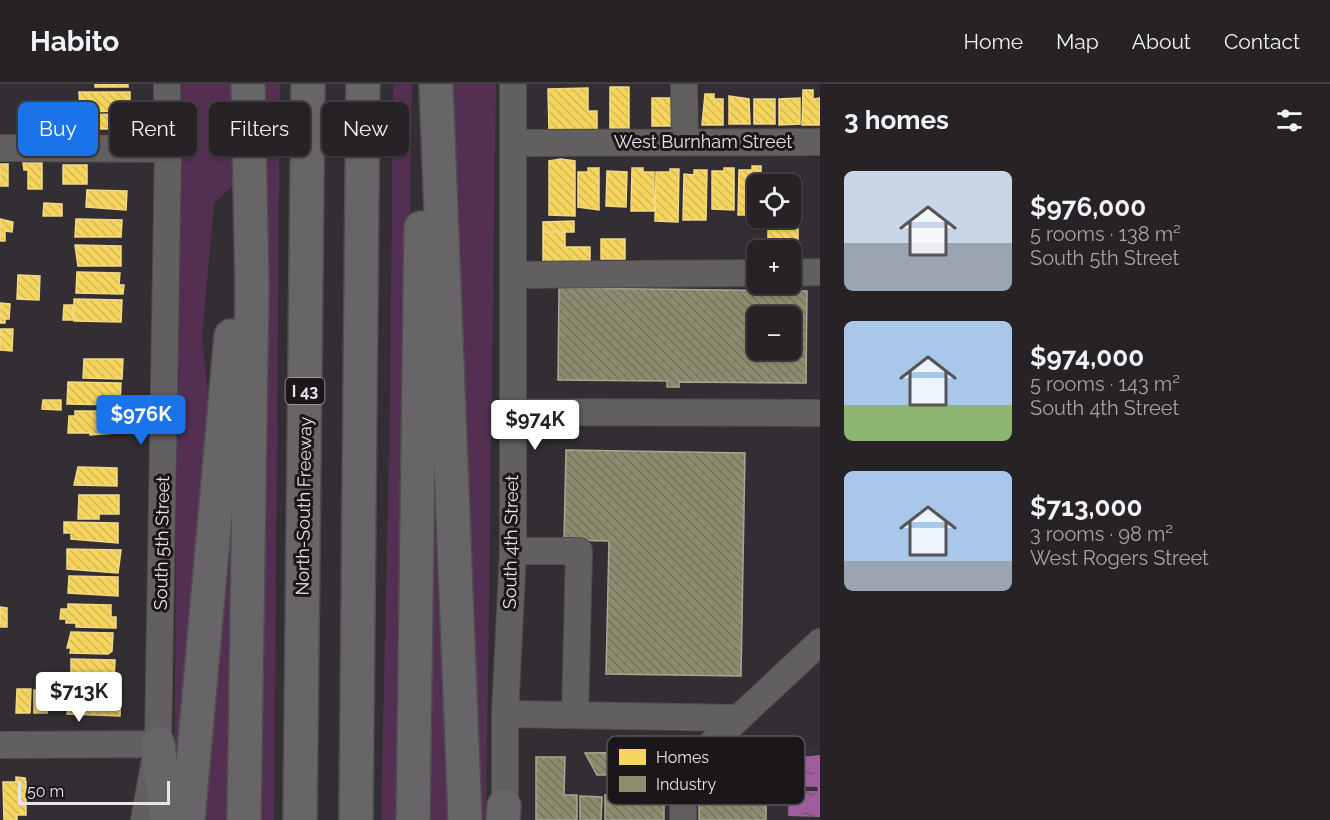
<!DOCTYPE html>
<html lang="en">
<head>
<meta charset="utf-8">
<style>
	body { margin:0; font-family:Raleway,sans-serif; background:#322f32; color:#f1f3f6; height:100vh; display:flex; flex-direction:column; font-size:22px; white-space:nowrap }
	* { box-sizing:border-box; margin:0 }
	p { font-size:20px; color:#a4a4a7 }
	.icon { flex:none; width:33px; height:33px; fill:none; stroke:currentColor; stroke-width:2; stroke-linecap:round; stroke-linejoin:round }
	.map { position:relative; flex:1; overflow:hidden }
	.panel { display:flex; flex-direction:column; background:#262226; width:510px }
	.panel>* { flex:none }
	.hud { position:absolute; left:18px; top:18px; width:570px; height:54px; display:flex; gap:12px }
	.tools { position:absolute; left:747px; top:90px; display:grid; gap:12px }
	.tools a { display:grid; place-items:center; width:54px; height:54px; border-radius:9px; background:#262226; box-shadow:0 2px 4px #0004,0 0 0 2px #423f43; font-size:30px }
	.scale { position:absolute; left:18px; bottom:15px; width:152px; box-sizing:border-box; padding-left:6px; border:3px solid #e8e3e8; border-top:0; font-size:16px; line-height:21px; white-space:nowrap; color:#e8e3e8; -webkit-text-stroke:4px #1a161a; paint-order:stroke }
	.price { position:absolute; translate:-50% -51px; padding:0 14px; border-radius:6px; background:#fff; color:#222; font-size:20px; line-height:39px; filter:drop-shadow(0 2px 3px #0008) }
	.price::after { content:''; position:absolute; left:50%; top:36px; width:18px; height:14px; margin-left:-9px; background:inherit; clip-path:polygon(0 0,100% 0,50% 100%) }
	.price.active { background:#1a73e8; color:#fff }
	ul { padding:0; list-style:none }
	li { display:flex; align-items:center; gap:18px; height:150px; padding:0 24px }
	li span { display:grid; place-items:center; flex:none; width:168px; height:120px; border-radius:9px; color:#555 }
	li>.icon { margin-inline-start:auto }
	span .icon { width:72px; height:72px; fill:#fffc; stroke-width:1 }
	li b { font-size:26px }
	h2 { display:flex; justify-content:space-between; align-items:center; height:72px; padding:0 24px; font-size:26px }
	.chip { padding:0 21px; border-radius:9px; background:#262226; box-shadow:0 2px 4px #0004,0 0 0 2px #423f43; font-size:21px; line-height:54px }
	.chip.active { background:#1a73e8; color:#fff }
	header { display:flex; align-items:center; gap:36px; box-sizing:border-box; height:84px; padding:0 30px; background:#262226; border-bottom:2px solid #423f43 }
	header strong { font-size:28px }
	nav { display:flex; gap:33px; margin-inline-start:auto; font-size:21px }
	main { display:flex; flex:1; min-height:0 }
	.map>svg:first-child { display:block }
	.grass { fill:#532f51 }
	.water { fill:url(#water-ripples) }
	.pier { fill:#332e33 }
	.homes { fill:url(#homes-back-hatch); stroke:#f2d986; stroke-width:1.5 }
	.industry { fill:url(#industry-back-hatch); stroke:#a8a693; stroke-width:1.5; fill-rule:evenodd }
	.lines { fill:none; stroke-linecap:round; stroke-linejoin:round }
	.minor-casing { stroke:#4f4c4f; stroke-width:28 }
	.highway-casing { stroke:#4f4c4f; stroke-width:36 }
	.minor { stroke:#625f61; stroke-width:26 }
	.highway { stroke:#686568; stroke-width:33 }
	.labels { text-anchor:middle; stroke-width:6; stroke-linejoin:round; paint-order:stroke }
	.shield { fill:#1a161a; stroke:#aaa6aa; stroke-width:1.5 }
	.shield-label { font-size:16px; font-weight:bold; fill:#e8e3e8 }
	.street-label { font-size:18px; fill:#e8e3e8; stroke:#1a161a }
	.key { fill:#1a161a; stroke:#585458; stroke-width:1.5 }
	.key-label { font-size:16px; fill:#e8e3e8 }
</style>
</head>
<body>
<header>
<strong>Habito</strong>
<nav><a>Home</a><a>Map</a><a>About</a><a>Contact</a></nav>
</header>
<main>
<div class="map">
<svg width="820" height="736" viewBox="0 0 820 736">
	<defs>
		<pattern id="water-ripples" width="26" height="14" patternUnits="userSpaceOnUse" patternTransform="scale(1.5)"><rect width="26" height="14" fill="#a05d9c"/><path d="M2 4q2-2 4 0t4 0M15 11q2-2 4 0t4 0" fill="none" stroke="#785275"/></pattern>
		<pattern id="homes-back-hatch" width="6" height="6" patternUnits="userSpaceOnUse" patternTransform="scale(1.5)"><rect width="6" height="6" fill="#f6d55c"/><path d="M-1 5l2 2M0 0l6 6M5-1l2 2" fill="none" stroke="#d3b858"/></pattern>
		<pattern id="industry-back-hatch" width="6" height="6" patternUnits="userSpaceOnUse" patternTransform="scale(1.5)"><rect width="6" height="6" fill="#8c8c6e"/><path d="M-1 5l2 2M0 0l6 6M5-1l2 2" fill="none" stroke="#747360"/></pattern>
	</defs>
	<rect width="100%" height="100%" fill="#332e33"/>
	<path class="grass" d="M179 0H235L234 101 214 119 202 254 214 360 174 736Z
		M261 0H280L274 736H254Z
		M393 0H412L401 736H381L390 323Z
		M446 0H496L486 736H474V540Z
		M230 434H235L231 736H202Z
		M429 450H443L453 736H424Z"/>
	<path class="water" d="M820 665V736H783V670Z"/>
	<path class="pier" d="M820 665V671L789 674V702L817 703 818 707H789L788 732 820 733V736H783V670Z"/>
	<path class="homes" d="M95 0H128V3H95Z
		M610 3H629V44H610Z
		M588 4V27H597V46H549L548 5Z
		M803 6H813V15L820 14V41H802Z
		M79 8H130V18H126V27L80 28Z
		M705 10H714V15H723V41H702Z
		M729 12 749 15 750 40H729Z
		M652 14H674V42H652Z
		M800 14V40L779 41V15Z
		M754 15H775V40H754Z
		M132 30V45H57V31Z
		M41 31V46L26 47 25 32Z
		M561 75 575 77V132L549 131V77Z
		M23 79H42V105H28V86H24Z
		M0 80H8V102H0Z
		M63 81H87V100H63Z
		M752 82H761V100H758V131H738L739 86H752Z
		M588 84H599V126L578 123V88H588Z
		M632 84H643V88H654V127H631Z
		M724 84H734V126L712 125V87H724Z
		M670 85H679L678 138 655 137 656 88H670Z
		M694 86H707L706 136H683L684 90 694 91Z
		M607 87 627 88 626 123 606 122Z
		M87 106 127 107 126 126 86 123Z
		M44 119 62 120V132H43Z
		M790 126H798V156H768V134H790Z
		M0 135 13 138 12 148 5 147V157H0Z
		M76 135 122 136 121 153H75Z
		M574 137V148H543V138Z
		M543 148 565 149V163H590V183H543Z
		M601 155H625V175H601Z
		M75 161 121 162V182H78Z
		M77 188 120 189 119 201H124L123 210 76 209Z
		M18 191 40 192 39 216 17 215Z
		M74 215 122 216 121 238 74 237Z
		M0 219 10 220 9 235H5V239H0Z
		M64 221H73V236H63Z
		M0 245H13L12 267 0 266Z
		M84 275H123L122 295 83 294Z
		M68 298 121 299 120 321 67 320Z
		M43 316H61V326L42 325Z
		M75 327H118L117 349 90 351V349H68L69 332H75Z
		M78 383 117 384V402L74 401Z
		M79 411H119V430H99V435H78Z
		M64 438 118 439V459L71 455V449H64Z
		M67 465 121 466 118 489 67 485Z
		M69 492 118 493V512L68 509Z
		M68 520 111 521V533H116V544L76 543V539H66V535H60L61 525H68Z
		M0 523 7 524V543H0Z
		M71 548 113 549 112 567 108 570 70 569 71 564H67Z
		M71 575 115 576 114 599 71 598Z
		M69 601 121 602 120 632 67 630 68 623H63V605L69 606Z
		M17 605H31L30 629H16Z
		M34 606H47V629H34Z
		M16 693 25 694 26 698V731H17V736H4L3 698H16Z"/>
	<path class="industry" d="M559 204 807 207 806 299 679 298V303H667V297L558 296ZM758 232H790V266H758Z
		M566 366 745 369 741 592 606 590 609 457 564 456Z
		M665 668 668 690 597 691 585 669Z
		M536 673H565L564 711H577V736H536Z
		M699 694 766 695V736H699Z
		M605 711H664V736H605Z
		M580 712 602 713 601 736H580Z"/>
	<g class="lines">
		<g class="minor-casing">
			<path id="minor" d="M684 0 685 58
				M513 59 820 58
				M0 64 168 65
				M790 189 820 188
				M513 191 758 189
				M513 328 820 329
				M513 467H579L575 631
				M505 630 737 634
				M0 661 158 660
				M144 736 158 660 168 65 167 0
				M505 736V630L513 467V0
				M683 736V686L820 558"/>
		</g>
		<g class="highway-casing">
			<path id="highway" d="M436 0 465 736
				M158 660 167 736
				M188 736 231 252
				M244 736 252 203 248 0
				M300 736 308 0
				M356 736 363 0
				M413 736 421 144
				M503 736 504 722"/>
		</g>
		<use href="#minor" class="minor"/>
		<use href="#highway" class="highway"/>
	</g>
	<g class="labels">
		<rect class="shield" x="285.5" y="294" width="39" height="26" rx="4.5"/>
		<g class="shield-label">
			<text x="305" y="313">I 43</text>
		</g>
		<g class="street-label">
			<text x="703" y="64">West Burnham Street</text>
			<text transform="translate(304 422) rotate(-89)" y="6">North-South Freeway</text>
			<text transform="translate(511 458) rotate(-89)" y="6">South 4th Street</text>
			<text transform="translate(162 459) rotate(-89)" y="6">South 5th Street</text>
		</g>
	</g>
	<rect x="607" y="652" width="198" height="69" rx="9" class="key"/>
	<rect x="619" y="665" width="27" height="16" fill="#f6d55c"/>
	<rect x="619" y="692" width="27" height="16" fill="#8c8c6e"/>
	<g class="key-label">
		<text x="656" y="679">Homes</text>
		<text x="656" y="706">Industry</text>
	</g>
</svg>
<div class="tools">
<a><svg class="icon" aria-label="locate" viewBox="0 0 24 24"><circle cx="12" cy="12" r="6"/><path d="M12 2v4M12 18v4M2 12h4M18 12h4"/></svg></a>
<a>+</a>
<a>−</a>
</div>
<div class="scale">50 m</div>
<b class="price active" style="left:141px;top:362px">$976K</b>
<b class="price" style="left:535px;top:367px">$974K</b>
<b class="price" style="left:79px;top:639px">$713K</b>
<div class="hud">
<a class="chip active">Buy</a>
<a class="chip">Rent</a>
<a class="chip">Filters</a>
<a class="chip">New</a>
</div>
</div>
<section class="panel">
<h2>3 homes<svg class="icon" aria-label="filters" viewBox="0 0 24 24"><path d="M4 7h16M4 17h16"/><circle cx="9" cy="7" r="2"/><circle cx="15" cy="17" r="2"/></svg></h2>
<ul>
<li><span style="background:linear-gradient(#c9d6e8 60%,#9aa5b1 0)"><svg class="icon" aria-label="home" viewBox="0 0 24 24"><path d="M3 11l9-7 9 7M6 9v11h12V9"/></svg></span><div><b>$976,000</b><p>5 rooms · 138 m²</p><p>South 5th Street</p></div></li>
<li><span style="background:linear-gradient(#a9c7e8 70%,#8fb573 0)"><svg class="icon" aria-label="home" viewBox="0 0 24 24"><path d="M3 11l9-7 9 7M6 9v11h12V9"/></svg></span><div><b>$974,000</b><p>5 rooms · 143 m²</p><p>South 4th Street</p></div></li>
<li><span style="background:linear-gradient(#a9c7e8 75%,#9aa5b1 0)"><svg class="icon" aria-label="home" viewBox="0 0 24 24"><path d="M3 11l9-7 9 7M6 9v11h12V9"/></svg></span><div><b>$713,000</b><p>3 rooms · 98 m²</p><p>West Rogers Street</p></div></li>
</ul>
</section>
</main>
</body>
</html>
